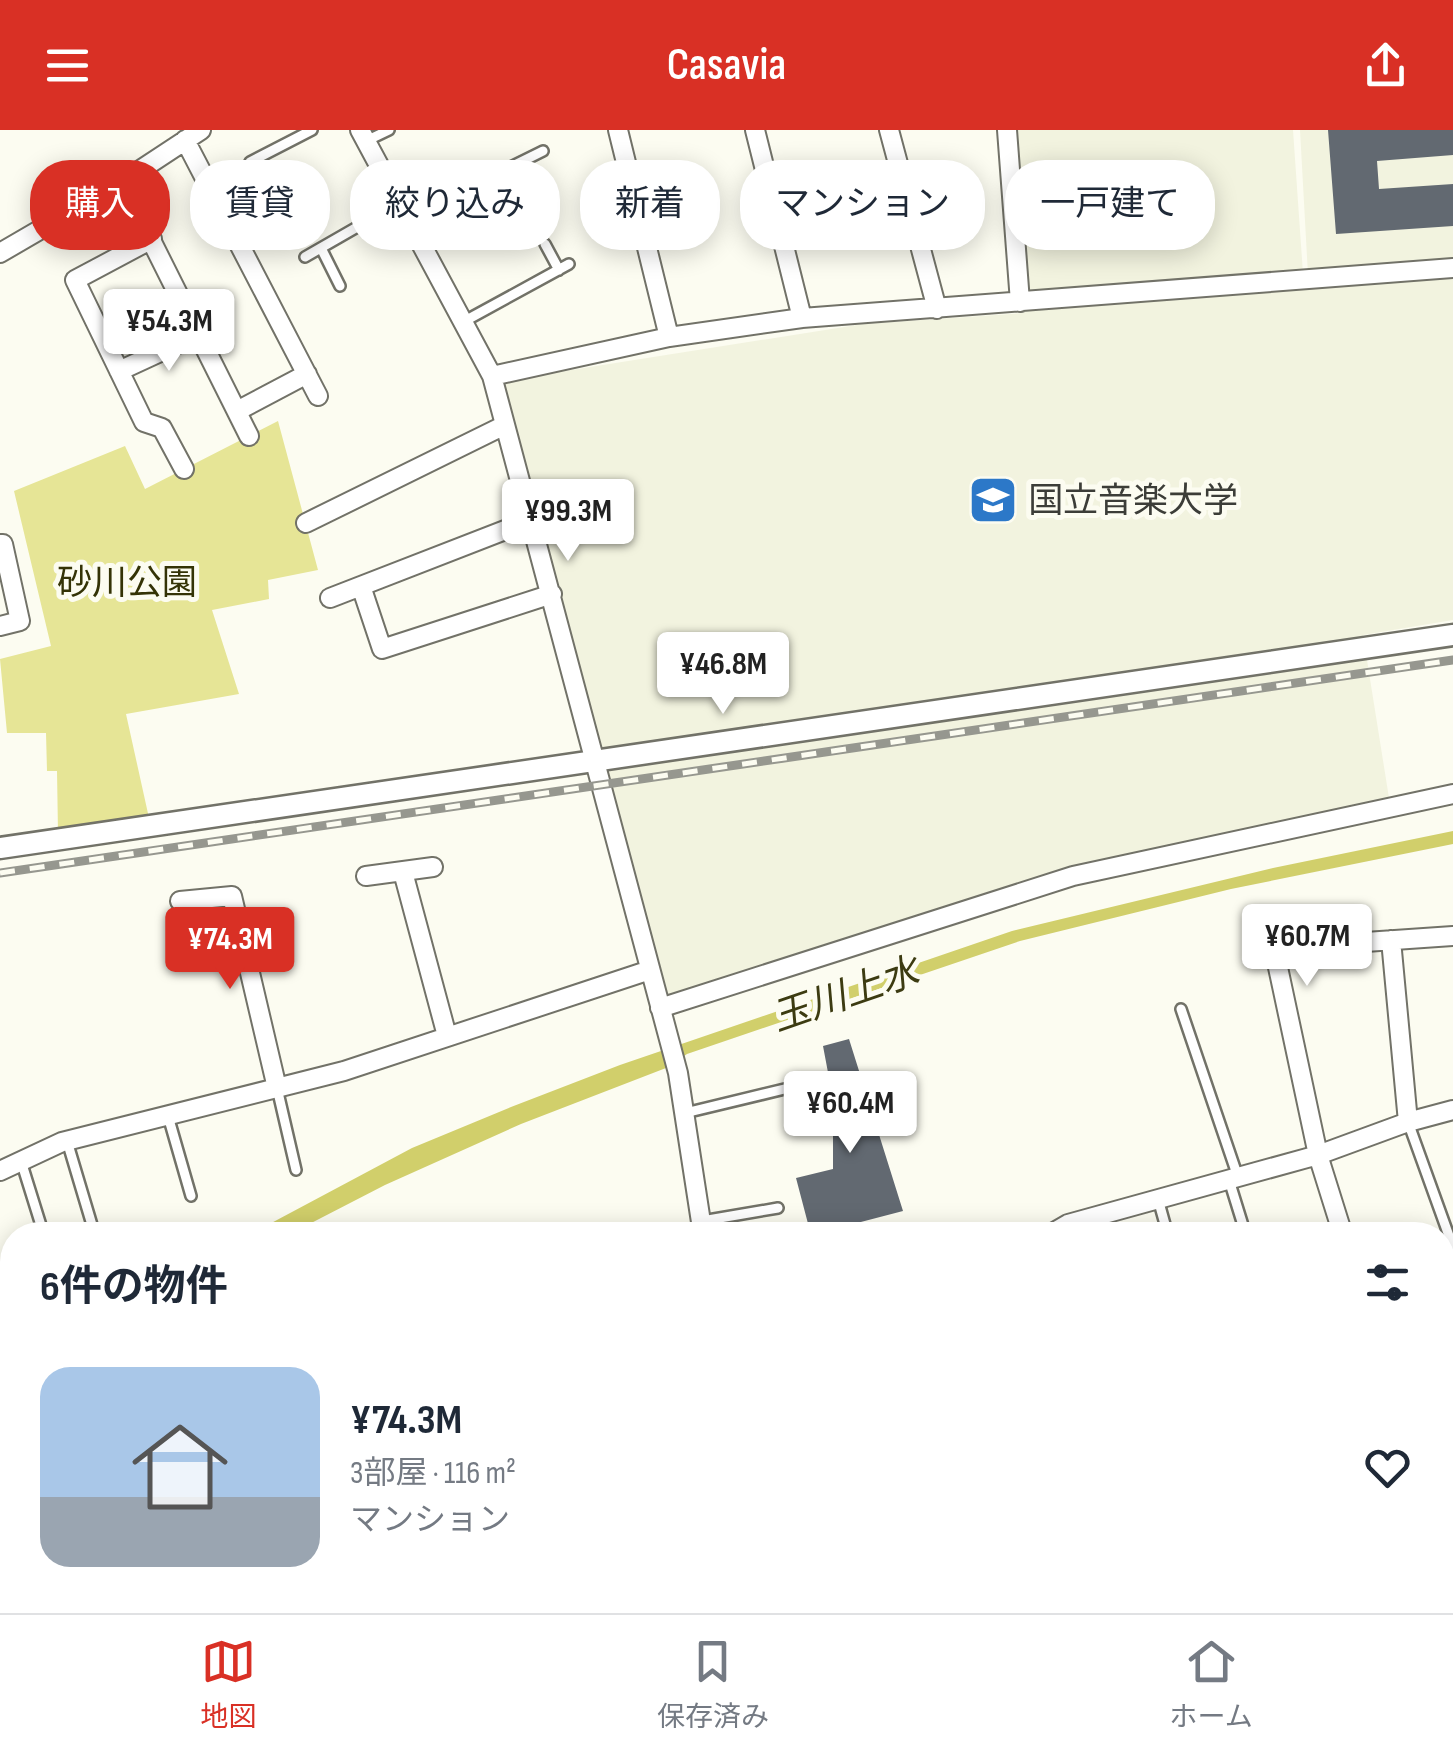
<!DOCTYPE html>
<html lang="ja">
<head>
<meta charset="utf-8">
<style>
	body { margin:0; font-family:"Sofia Sans Condensed","Noto Sans JP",sans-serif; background:#f6f6f7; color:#1f2937; height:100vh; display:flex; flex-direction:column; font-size:38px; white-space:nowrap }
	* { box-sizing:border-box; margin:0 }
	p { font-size:32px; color:#747a83 }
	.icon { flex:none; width:55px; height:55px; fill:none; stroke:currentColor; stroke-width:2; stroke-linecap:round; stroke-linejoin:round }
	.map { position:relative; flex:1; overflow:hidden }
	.panel { position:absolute; left:0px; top:1092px; width:1455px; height:392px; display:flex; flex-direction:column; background:#fff; border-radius:40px 40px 0 0; box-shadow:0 5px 25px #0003 }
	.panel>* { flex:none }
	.banner { position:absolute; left:30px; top:30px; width:1395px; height:90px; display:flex; gap:20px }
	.price { position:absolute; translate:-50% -85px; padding:0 22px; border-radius:10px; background:#fff; color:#222; font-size:32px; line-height:65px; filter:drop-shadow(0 2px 5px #0008) }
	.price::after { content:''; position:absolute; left:50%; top:60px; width:30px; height:22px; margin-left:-15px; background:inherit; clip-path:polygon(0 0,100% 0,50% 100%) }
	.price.current { background:#d93025; color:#fff }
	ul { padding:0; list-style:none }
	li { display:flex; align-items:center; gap:30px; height:250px; padding:0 40px }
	li span { display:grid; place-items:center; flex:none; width:280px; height:200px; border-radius:30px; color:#555 }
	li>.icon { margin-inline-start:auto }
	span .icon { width:120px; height:120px; fill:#fffc; stroke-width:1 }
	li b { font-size:42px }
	h2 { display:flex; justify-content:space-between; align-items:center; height:120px; padding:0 40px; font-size:42px }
	.tag { padding:0 35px; border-radius:40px; background:#fff; box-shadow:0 5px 25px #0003; font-size:35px; line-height:90px }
	.tag.current { background:#d93025; color:#fff }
	header { display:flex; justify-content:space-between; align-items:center; height:130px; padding:0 40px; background:#d93025; color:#fff; font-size:45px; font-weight:600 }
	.menu { display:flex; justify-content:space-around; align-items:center; height:140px; border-top:2px solid #e0e1e3; background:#fff; font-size:28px; color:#747a83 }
	.menu a { display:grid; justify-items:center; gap:5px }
	.menu .current { color:#d93025 }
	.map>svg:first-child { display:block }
	.built { fill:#f2f3df }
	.green { fill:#e6e596 }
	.water { fill:#d1cf6b }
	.building { fill:#626971 }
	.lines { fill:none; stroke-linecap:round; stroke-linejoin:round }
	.service-casing { stroke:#727268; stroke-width:14 }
	.minor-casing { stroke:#727268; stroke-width:22 }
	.tertiary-casing { stroke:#727268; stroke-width:25 }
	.service { stroke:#fff; stroke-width:9 }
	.minor { stroke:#fff; stroke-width:18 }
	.tertiary { stroke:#fff; stroke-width:20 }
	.rail-casing { stroke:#96978f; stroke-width:9 }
	.rail { stroke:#fcfcf1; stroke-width:5; stroke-dasharray:15; stroke-linecap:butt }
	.labels { text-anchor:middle; stroke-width:10; stroke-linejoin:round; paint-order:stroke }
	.poi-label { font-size:35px; fill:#3c3d38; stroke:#fcfcf1; text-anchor:start }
	.park-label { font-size:35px; fill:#343306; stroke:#fcfcf1 }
	.water-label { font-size:38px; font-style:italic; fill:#3c3b11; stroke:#fcfcf1 }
</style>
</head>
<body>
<header><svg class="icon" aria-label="menu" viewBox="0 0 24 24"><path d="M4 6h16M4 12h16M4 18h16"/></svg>Casavia<svg class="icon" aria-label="share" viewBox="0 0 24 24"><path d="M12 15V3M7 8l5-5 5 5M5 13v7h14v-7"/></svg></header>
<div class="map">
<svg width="1453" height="1483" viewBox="0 0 1453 1483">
	<rect width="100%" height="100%" fill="#fcfcf1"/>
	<path class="built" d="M1013 0H1293L1304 158 1453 147V490L1363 505 1389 668 1063 738 669 875 501 251 863 194 1024 183Z
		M1300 0H1453V131L1308 145Z"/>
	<path class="green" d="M278 291 318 440 268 450 269 469 212 480 239 564 126 584 149 688 58 703 57 641H47L46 603H7L0 529 51 516 14 361 125 316 145 359Z"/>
	<path class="water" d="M1453 701V714L1231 759 1020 811 687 924 666 938 521 994 385 1055 288 1105H249L412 1018 511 977 620 935 1012 801 1273 738Z"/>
	<path class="building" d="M1328 0H1453V25L1377 31 1379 59 1453 54V96L1336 104Z
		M849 909 903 1081 811 1105 796 1048 833 1039V969L823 916Z"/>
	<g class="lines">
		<g class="service-casing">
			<path id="service" d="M366 11 389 0
				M250 32 312 0
				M408 88 543 21
				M545 114 559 140
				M321 118 340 156
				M305 127 399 73
				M463 192 569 134
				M1181 879 1238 1047
				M277 958 296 1040
				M685 983 822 950
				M168 986 191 1066
				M1408 992 1453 1117
				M67 1011 95 1105
				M21 1031 44 1105
				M1229 1050 1246 1105
				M1158 1069 1168 1105
				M702 1091 778 1078
				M0 1147 12 1143
				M1442 1180 1453 1177
				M1380 1483V1472"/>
		</g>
		<g class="minor-casing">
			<path id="minor" d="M360 0 492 246 678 943 703 1105
				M618 0 669 207
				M755 0 802 188
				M889 0 937 179
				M1007 0 1020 172
				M185 10 318 266
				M122 52 249 306
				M152 109 75 150 144 292 162 298 184 339
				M0 123 122 52 201 0
				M119 241 199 204
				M492 246 669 207 802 188 1453 138
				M237 281 307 244
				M306 393 505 295
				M0 414H3L20 491 0 496
				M361 456 382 519 552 464
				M330 468 531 390
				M403 742 447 906
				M366 746 433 737
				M180 771 232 766 277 958
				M1391 810 1408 992
				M660 878 1073 746 1453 664
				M0 1041 62 1012 344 941 650 840
				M1049 1105 1068 1094 1318 1025 1408 992 1453 980
				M1343 1105 1318 1025 1276 828 1351 813 1453 806
				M70 1472V1483
				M383 1472V1483
				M619 1483 621 1472
				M1435 1483V1472"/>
		</g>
		<g class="tertiary-casing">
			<path id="tertiary" d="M0 718 1453 505"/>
		</g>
		<use href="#service" class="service"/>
		<use href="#minor" class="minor"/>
		<use href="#tertiary" class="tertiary"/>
		<g class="rail-casing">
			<path id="rail" d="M0 743 1453 530"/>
		</g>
		<use href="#rail" class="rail"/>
	</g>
	<defs>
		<g id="university-square" transform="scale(2.5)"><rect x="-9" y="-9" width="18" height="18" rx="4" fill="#2c78c8" stroke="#fcfcf1"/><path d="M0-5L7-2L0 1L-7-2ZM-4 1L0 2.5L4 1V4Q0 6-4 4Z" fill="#fff"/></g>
	</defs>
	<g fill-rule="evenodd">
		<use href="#university-square" x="993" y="370"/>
	</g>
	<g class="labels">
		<g class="poi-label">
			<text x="1028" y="382">国立音楽大学</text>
		</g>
		<g class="park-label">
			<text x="127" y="464">砂川公園</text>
		</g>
		<g class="water-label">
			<text transform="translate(845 864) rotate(-19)" y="13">玉川上水</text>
		</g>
	</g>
</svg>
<b class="price" style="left:169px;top:244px">¥54.3M</b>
<b class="price" style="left:568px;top:434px">¥99.3M</b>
<b class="price" style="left:723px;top:587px">¥46.8M</b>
<b class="price" style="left:1307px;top:859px">¥60.7M</b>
<b class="price current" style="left:230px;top:862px">¥74.3M</b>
<b class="price" style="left:850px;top:1026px">¥60.4M</b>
<div class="banner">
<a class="tag current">購入</a>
<a class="tag">賃貸</a>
<a class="tag">絞り込み</a>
<a class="tag">新着</a>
<a class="tag">マンション</a>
<a class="tag">一戸建て</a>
</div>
<section class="panel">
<h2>6件の物件<svg class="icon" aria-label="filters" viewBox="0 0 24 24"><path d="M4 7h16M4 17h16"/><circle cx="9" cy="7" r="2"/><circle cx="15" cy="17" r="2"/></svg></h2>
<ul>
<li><span style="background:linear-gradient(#a9c7e8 65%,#9aa5b1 0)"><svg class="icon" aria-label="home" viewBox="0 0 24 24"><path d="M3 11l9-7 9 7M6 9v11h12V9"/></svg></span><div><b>¥74.3M</b><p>3部屋 · 116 m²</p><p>マンション</p></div><svg class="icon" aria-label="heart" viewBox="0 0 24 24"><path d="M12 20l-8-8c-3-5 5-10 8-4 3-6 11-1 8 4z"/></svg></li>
</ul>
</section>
</div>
<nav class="menu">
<a class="current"><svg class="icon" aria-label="map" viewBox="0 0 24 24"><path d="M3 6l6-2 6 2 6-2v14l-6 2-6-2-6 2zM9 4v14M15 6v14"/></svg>地図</a>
<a><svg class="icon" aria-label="saved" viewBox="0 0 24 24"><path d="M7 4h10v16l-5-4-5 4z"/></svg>保存済み</a>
<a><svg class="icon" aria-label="home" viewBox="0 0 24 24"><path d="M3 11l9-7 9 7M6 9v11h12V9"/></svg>ホーム</a>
</nav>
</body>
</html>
